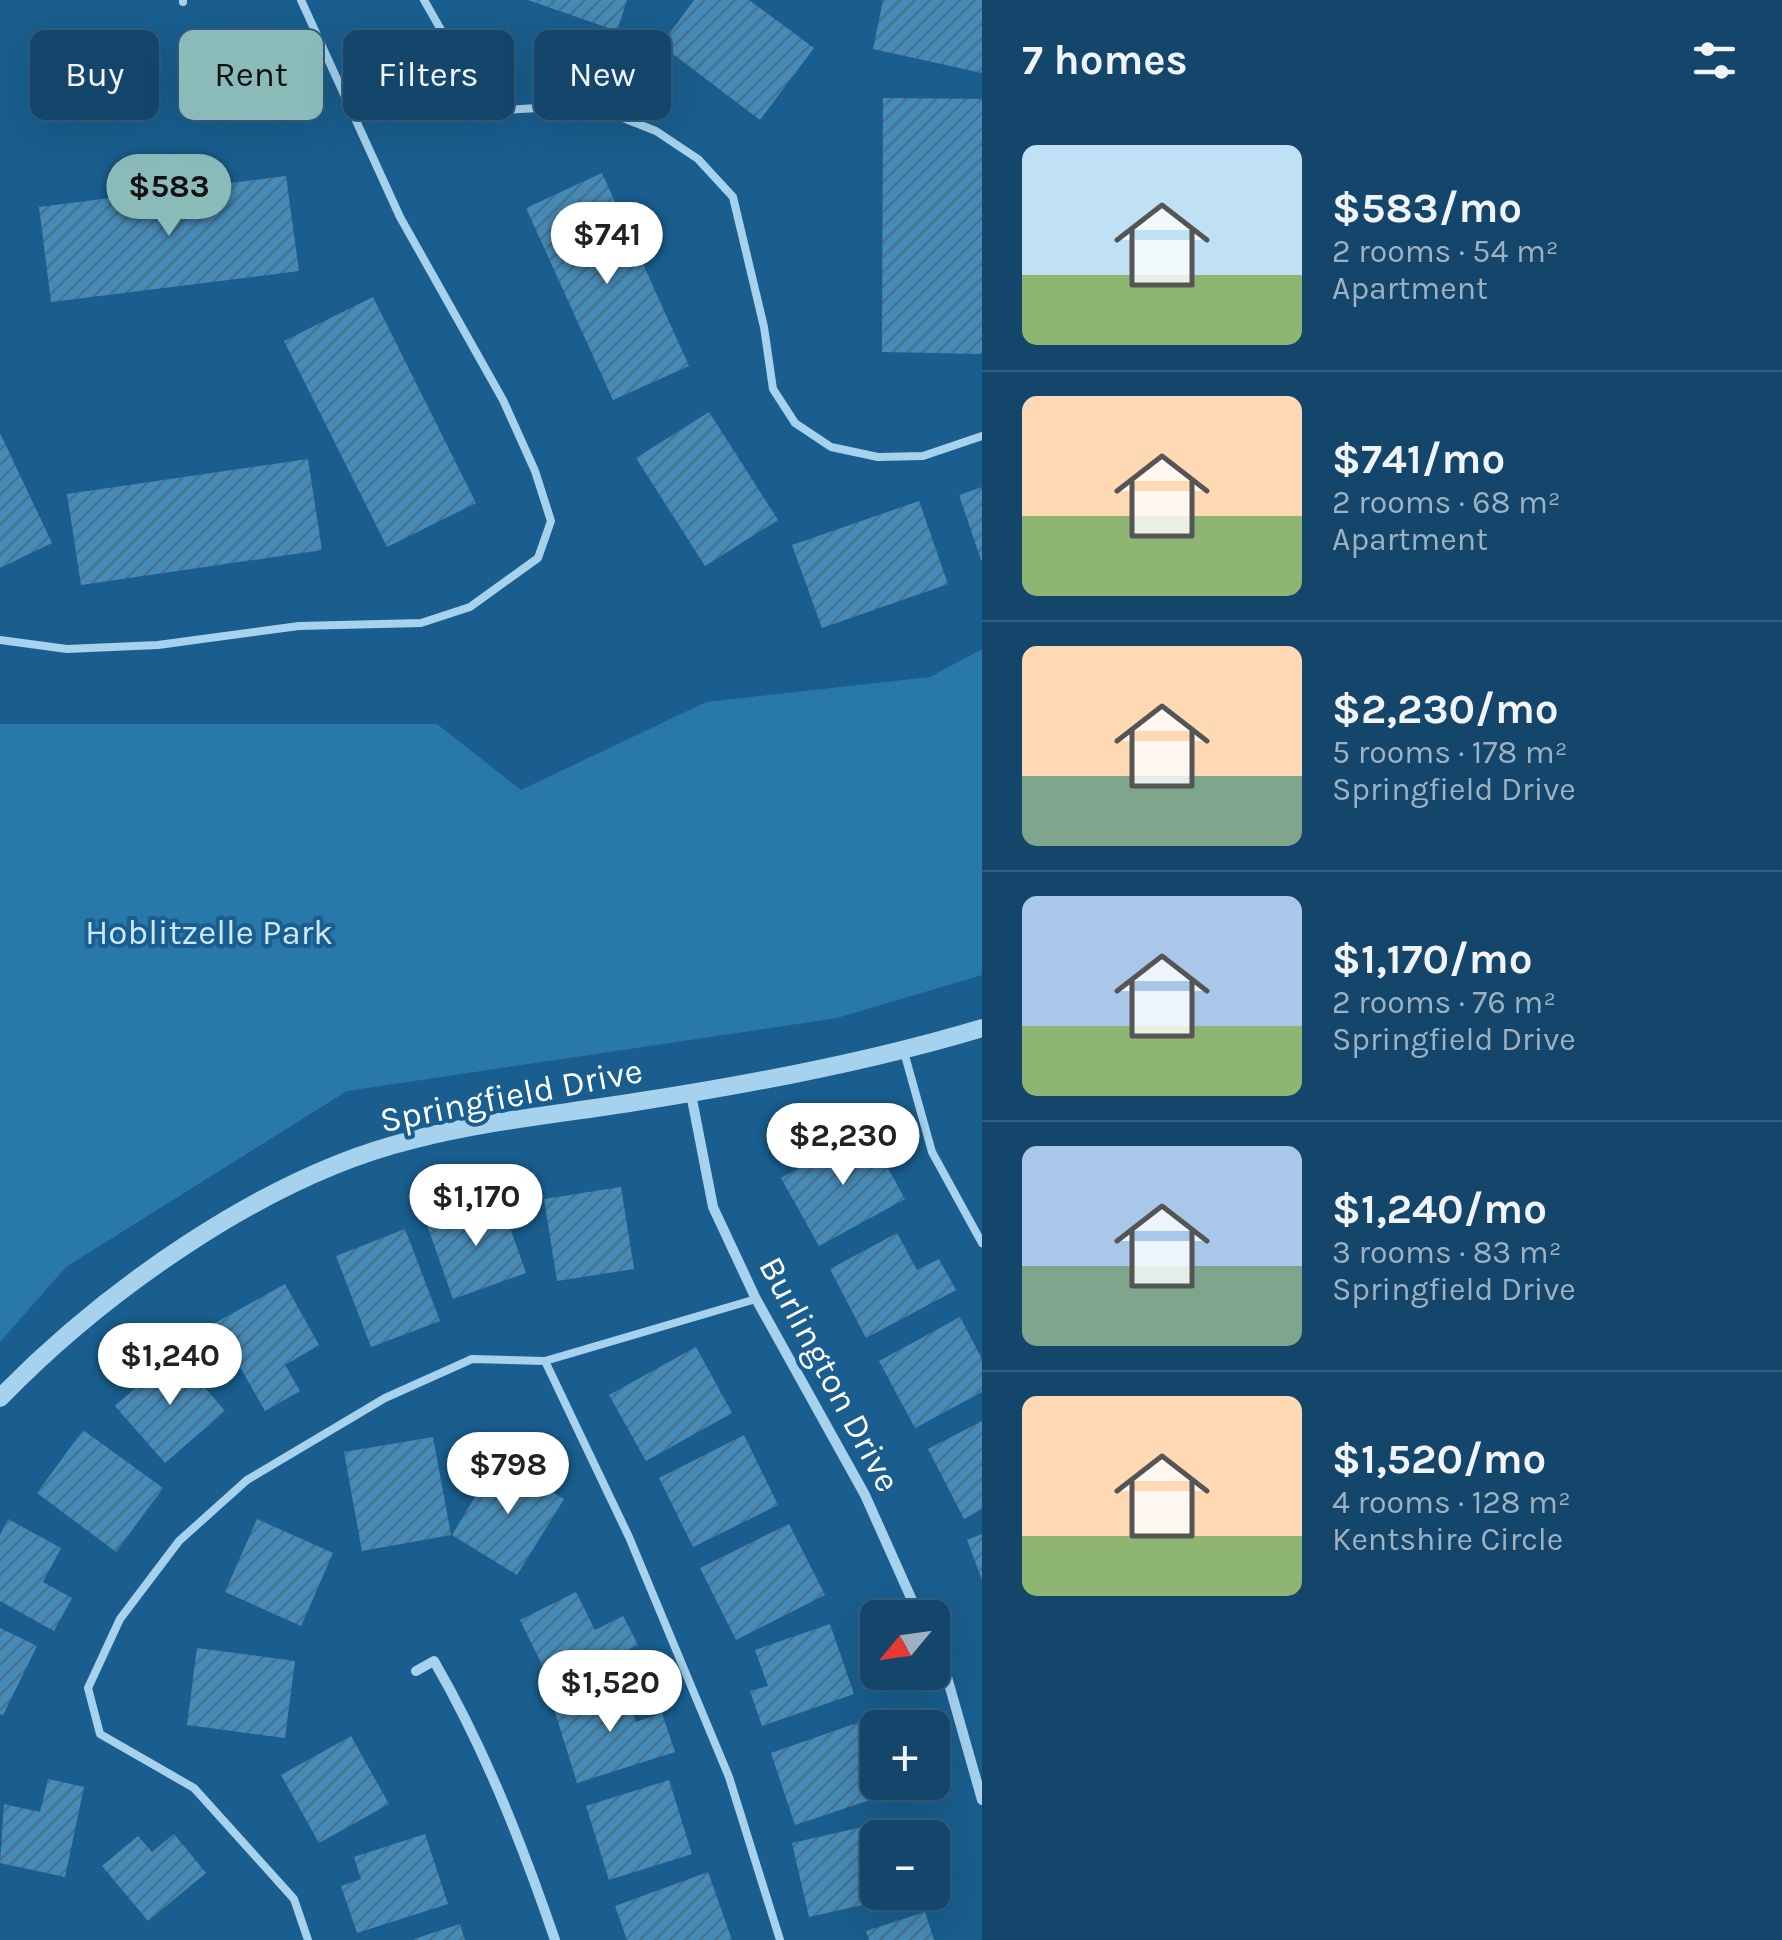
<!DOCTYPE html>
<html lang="en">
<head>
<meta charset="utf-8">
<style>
	body { margin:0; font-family:Karla,sans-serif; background:#1c4d70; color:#f1f3f6; height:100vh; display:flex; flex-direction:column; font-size:38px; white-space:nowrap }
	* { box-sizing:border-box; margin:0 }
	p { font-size:32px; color:#9db1c1 }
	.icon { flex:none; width:55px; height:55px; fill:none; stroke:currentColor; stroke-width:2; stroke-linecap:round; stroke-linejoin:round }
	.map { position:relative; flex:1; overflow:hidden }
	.drawer { display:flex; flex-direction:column; background:#13466a; width:800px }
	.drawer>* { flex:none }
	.hud { position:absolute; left:30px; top:30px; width:800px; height:90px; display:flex; gap:20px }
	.needle { width:65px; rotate:241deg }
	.tools { position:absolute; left:860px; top:1600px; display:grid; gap:20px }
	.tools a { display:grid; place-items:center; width:90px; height:90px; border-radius:15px; background:#13466a; box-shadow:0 10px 40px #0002,0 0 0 2px #325e7e; font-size:50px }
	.price { position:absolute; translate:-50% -85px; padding:0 22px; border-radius:35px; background:#fff; color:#222; font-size:32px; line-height:65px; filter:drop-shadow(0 2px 5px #0008) }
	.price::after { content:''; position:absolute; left:50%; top:60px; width:30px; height:22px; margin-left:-15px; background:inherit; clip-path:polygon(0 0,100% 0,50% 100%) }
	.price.selected { background:#8bbbb9; color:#111 }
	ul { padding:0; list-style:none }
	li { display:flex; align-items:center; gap:30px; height:250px; padding:0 40px }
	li+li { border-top:2px solid #325e7e }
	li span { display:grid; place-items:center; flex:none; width:280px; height:200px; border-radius:15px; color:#555 }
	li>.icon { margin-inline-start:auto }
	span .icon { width:120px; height:120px; fill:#fffc; stroke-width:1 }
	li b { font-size:42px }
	h2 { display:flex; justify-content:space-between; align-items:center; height:120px; padding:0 40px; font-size:42px }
	.pill { padding:0 35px; border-radius:15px; background:#13466a; box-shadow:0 10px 40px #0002,0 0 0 2px #325e7e; font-size:35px; line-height:90px }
	.pill.selected { background:#8bbbb9; color:#111 }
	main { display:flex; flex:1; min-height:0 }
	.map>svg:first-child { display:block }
	.green { fill:#2978aa }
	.building { fill:url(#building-hatch) }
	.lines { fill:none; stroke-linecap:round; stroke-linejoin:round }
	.service { stroke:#a6d2ee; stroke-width:8 }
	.minor { stroke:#a6d2ee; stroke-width:10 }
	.tertiary { stroke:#a6d2ee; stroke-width:18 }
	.labels { text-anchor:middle; stroke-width:8; stroke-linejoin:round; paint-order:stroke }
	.park-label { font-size:35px; fill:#cce8fa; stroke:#195e8e }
	.street-label { font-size:35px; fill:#fff; stroke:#195e8e }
</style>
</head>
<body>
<main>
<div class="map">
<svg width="982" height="1940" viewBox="0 0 982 1940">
	<defs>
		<pattern id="building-hatch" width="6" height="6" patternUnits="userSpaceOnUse" patternTransform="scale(2.5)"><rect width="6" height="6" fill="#468bb8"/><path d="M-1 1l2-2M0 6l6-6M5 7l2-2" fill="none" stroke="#48728d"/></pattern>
	</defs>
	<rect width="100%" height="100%" fill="#195e8e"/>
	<path class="green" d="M982 649V975L837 1018 347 1091 66 1267 0 1342V724H437L521 790 706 702 930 677Z"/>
	<path class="building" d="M528 0H627L617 31Z
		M694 0H749L814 48 760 120 661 45Z
		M883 0H982V73L873 49Z
		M883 98 982 99V354L882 352Z
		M602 173 689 366 613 400 526 208Z
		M286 176 299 271 51 302 39 207Z
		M373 297 476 503 387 547 284 341Z
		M709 412 778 520 705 566 636 458Z
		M0 433 52 543 0 568Z
		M308 459 322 550 81 585 67 494Z
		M982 487V560H981L959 495Z
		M919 501 948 584 822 628 792 545Z
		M867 1130 905 1199 819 1246 781 1178Z
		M621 1187 634 1269 557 1281 544 1199Z
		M500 1199 526 1273 453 1299 427 1225Z
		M405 1229 440 1321 371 1347 336 1256Z
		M897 1233 917 1270 939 1259 956 1290 866 1338 830 1269Z
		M285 1284 319 1345 285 1365 300 1391 265 1411 215 1323Z
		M960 1317 982 1359V1392L915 1428 879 1361Z
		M696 1347 732 1413 646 1461 609 1395Z
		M175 1353 225 1411 165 1463 115 1406Z
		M982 1421V1509L964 1519 928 1449Z
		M83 1430 163 1488 116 1552 37 1493Z
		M744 1435 778 1505 693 1547 659 1478Z
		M433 1437 451 1535 362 1551 344 1452Z
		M498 1459 564 1499 517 1575 452 1535Z
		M8 1519 61 1548 43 1582 72 1598 54 1631 0 1601V1535Z
		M257 1519 333 1553 301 1626 225 1592Z
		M789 1524 825 1595 736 1640 700 1568Z
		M982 1534V1580L967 1540Z
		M576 1592 595 1630 623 1616 638 1645 553 1687 520 1620Z
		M830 1624 854 1694 762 1726 750 1691 768 1686 755 1650Z
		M0 1628 37 1646 3 1715 0 1714Z
		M197 1648 295 1661 285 1738 187 1725Z
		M624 1687 636 1722 662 1713 675 1752 577 1783 554 1709Z
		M860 1722 885 1795 795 1825 771 1753Z
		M351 1736 389 1804 319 1843 281 1775Z
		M48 1779 84 1787 65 1877 0 1863 4 1804 40 1812Z
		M669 1780 692 1854 609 1880 586 1806Z
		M897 1819 901 1838H878V1892L911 1894 809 1917 792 1843Z
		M174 1834 206 1873 148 1921 102 1866 138 1836 152 1852Z
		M425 1834 448 1904 357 1933 341 1886 361 1879 354 1857Z
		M708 1872 732 1940H627L615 1906Z
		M925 1912 934 1940H869L866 1931Z
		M460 1924 465 1940H414V1939Z"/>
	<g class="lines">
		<path class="service" d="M183 0V2
			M424 0 480 98 505 110 590 105 656 131 698 159 733 197 764 327 773 389 795 423 831 447 878 457 923 456 982 436
			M0 640 67 649 158 645 299 626 421 623 470 607 538 558 551 521 535 471 503 400 400 217 301 0
			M904 1052 932 1152 982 1243
			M545 1361 756 1299
			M308 1940 294 1899 194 1788 100 1734 88 1688 120 1619 179 1541 247 1480 385 1398 472 1359 545 1361 629 1537 729 1777 780 1940"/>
		<path class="minor" d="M691 1094 713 1207 756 1299 865 1495 920 1618
			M932 1646 947 1677 982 1800
			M416 1671 434 1661C485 1749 522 1844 555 1940"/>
		<path class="tertiary" d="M0 1398C104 1291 265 1176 412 1140 485 1121 561 1114 635 1102 752 1084 869 1062 982 1028"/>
	</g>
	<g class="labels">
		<g class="park-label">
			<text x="209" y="944">Hoblitzelle Park</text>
		</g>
		<g class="street-label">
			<text transform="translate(511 1095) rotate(-11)" y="12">Springfield Drive</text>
			<text transform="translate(830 1374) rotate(62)" y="12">Burlington Drive</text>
		</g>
	</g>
</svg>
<div class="tools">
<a><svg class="needle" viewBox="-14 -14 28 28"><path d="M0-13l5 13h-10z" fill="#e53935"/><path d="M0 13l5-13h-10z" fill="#9db1c1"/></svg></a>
<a>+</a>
<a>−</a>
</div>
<b class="price selected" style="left:169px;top:239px">$583</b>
<b class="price" style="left:607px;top:287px">$741</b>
<b class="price" style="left:843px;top:1188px">$2,230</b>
<b class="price" style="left:476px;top:1249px">$1,170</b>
<b class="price" style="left:170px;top:1408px">$1,240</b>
<b class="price" style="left:508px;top:1517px">$798</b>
<b class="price" style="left:610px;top:1735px">$1,520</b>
<div class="hud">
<a class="pill">Buy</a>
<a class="pill selected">Rent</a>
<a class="pill">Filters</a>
<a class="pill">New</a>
</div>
</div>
<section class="drawer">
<h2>7 homes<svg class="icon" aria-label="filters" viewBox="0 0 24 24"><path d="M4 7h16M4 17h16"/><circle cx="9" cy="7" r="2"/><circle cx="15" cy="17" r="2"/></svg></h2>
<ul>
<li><span style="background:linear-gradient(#bfe0f5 65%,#8fb573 0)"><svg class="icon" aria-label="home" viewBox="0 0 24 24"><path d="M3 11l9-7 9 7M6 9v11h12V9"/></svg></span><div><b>$583/mo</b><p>2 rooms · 54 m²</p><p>Apartment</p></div></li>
<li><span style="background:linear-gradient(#ffd9b3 60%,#8fb573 0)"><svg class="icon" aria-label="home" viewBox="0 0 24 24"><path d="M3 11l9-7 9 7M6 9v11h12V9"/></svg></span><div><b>$741/mo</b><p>2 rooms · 68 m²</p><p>Apartment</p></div></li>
<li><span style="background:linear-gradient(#ffd9b3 65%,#7fa58c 0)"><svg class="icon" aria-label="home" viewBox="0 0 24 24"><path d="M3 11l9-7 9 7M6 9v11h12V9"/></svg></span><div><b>$2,230/mo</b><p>5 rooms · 178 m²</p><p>Springfield Drive</p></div></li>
<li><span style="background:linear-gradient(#a9c7e8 65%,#8fb573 0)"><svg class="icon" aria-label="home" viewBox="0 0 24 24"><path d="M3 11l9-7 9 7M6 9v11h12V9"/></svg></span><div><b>$1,170/mo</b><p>2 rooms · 76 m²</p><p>Springfield Drive</p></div></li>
<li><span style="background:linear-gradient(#a9c7e8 60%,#7fa58c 0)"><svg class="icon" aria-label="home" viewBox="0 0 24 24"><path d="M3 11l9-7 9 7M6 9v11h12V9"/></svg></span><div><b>$1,240/mo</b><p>3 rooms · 83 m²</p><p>Springfield Drive</p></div></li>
<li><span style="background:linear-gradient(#ffd9b3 70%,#8fb573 0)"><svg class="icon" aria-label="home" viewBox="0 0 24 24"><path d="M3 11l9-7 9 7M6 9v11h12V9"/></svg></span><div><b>$1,520/mo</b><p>4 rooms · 128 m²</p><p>Kentshire Circle</p></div></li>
</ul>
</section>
</main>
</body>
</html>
